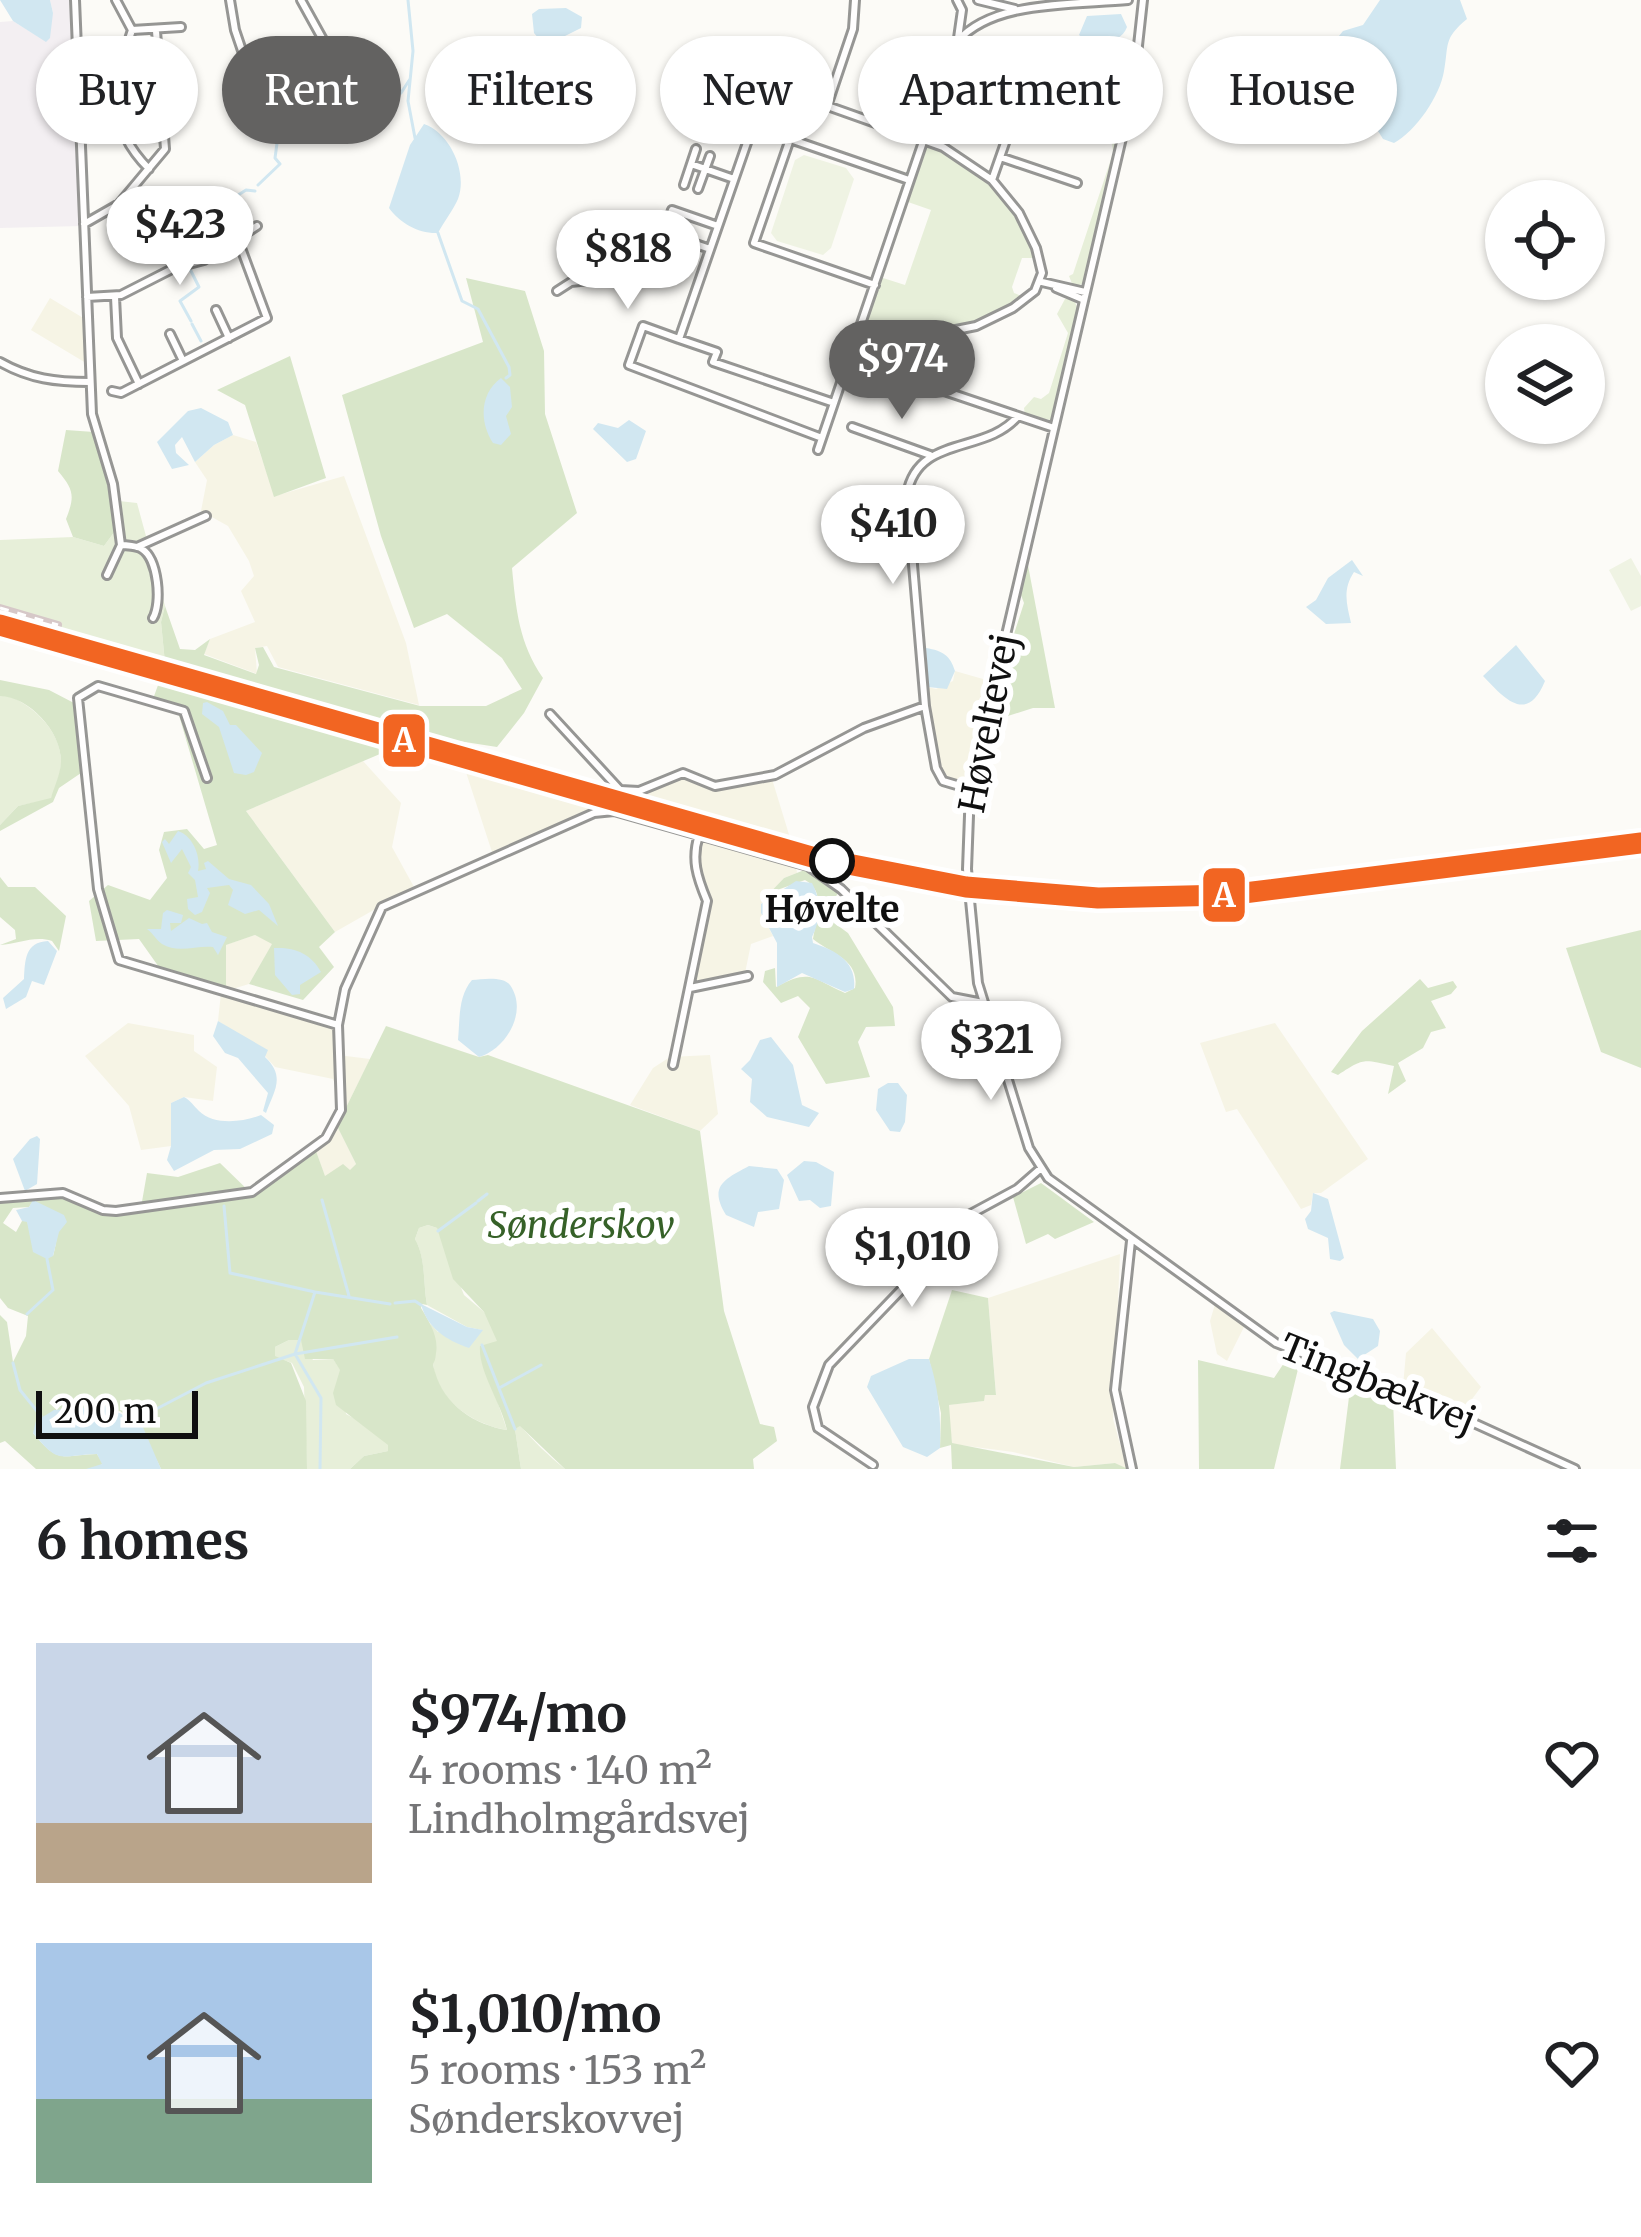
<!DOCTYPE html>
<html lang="en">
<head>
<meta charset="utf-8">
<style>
	body { margin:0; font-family:Merriweather,serif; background:#f2f2f2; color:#202124; height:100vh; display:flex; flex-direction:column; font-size:45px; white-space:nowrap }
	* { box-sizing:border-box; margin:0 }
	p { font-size:39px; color:#757577 }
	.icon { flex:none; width:66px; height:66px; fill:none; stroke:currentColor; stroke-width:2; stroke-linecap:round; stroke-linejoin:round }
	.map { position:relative; height:1469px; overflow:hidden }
	.side { display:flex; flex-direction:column; background:#fff; flex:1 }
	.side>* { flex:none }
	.banner { position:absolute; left:36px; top:36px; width:1569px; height:108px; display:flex; gap:24px }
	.controls { position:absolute; left:1485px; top:180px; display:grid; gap:24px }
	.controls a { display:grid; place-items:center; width:120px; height:120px; border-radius:50%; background:#fff; box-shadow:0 3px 9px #0004; font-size:60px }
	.scale { position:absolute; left:36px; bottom:30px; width:162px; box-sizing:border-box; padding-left:12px; border:6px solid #101010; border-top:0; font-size:33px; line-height:42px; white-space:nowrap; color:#101010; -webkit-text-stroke:9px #fff; paint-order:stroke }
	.price { position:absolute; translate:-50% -102px; padding:0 27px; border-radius:42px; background:#fff; color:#222; font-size:39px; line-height:78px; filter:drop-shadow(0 3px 6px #0008) }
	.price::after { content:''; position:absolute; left:50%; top:72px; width:36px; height:27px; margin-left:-18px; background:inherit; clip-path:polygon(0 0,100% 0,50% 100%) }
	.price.current { background:#636261; color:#fff }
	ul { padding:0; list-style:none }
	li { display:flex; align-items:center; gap:36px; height:300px; padding:0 36px }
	li span { display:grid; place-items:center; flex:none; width:336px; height:240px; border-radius:0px; color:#555 }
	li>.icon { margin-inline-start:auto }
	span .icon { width:144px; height:144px; fill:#fffc; stroke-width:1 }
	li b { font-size:51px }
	h2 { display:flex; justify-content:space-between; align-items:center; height:144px; padding:0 36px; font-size:51px }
	.tag { padding:0 42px; border-radius:54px; background:#fff; box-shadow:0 3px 9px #0004; font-size:42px; line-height:108px }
	.tag.current { background:#636261; color:#fff }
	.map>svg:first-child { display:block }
	.industrial { fill:#f3eff2 }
	.farmland { fill:#f6f4e5 }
	.green { fill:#e7efd9 }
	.forest { fill:#d8e6c9; fill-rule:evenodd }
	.pitch { fill:#eff3e3 }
	.water { fill:#d1e7f1 }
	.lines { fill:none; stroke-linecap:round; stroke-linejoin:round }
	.stream { stroke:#d1e7f1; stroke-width:3 }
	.minor-casing { stroke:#969694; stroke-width:12 }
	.minor { stroke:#fffefe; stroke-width:6 }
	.rail-casing { stroke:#d6c8c8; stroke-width:8 }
	.rail { stroke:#fff; stroke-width:3; stroke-dasharray:9; stroke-linecap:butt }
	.rail-1-casing { stroke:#fff; stroke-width:30 }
	.rail-1 { stroke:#f26522; stroke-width:21 }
	.stop-dot { fill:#fff; stroke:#101010; stroke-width:6 }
	.labels { text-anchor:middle; stroke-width:12; stroke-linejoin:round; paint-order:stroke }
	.street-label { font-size:36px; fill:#101010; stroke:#fff }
	.stop-label { font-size:36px; font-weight:bold; fill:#101010; stroke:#fff }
	.park-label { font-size:36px; font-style:italic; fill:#366128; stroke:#fff }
	.line-badge { stroke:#fff; stroke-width:4.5 }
	.badge-label { font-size:33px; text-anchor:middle; font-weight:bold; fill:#fff }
</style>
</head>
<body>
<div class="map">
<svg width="1641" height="1469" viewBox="0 0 1641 1469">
	<rect width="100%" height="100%" fill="#fcfbf7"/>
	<path class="industrial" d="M50 0H73L82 226 0 228V22L13 21 39 37 53 13Z"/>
	<path class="farmland" d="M50 298 85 319 86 363 31 330Z
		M233 435 256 442 275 496 344 476 406 643 419 705 278 667 267 646 255 648 257 674 204 654 210 639 255 622 241 591 254 576 249 561 228 526 201 511 207 480 195 462 214 445Z
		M955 671 990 681 967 785 946 780 938 769 926 709 928 687 936 689 953 681Z
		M462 760 607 805 492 852Z
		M363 761 401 803 392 847 414 887 335 932 246 811Z
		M683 774 724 786 772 779 791 841 633 799Z
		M702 837 796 865 797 873 784 878 761 904V913L773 936 751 944 745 973 694 984 705 893 694 855Z
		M255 935 273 943 249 984 226 991 225 945Z
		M221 993 335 1027 338 1055 370 1059 345 1110 333 1079 275 1067 256 1046 218 1021Z
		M128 1023 194 1035V1051L217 1067 213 1101 184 1097 171 1103V1146L141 1150 129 1106 85 1056Z
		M1275 1023 1368 1159 1321 1193H1313L1311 1205 1301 1209 1237 1109 1226 1112 1200 1043Z
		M710 1055 718 1114 700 1131 630 1105 653 1068 670 1057Z
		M337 1126 356 1164 350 1171 325 1177 316 1151Z
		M1120 1254 1113 1419 1127 1469 1115 1463 1074 1467 1013 1452 952 1444 948 1405 983 1401 985 1395 996 1394 988 1298Z
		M1216 1301 1245 1325 1227 1361 1217 1354 1210 1321Z
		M1432 1328 1481 1387 1464 1410 1403 1386 1406 1353Z"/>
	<path class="green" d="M1116 140 1087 274 1084 284 1073 286 1069 276 1073 274 1113 153 1112 142Z
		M928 144C980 167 1020 203 1035 258H1022L1012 287 1014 293 1024 297C982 330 913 345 865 321L889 250 883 278 905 285 931 210 908 202 900 215 924 146Z
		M1065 299H1074L1078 310 1051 420 1025 416 1024 408 1034 397 1041 399 1049 393 1068 333 1057 314Z
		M110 500 137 503 165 606 161 622 165 663 0 615V540L73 537 104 546 115 531Z
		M5 694C31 704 60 729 61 760 62 772 55 787 51 799L18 806 0 825V696Z
		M428 1225 437 1228 464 1295 484 1312 494 1327 498 1341 490 1380 507 1430C474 1425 435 1400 433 1362 432 1347 435 1337 430 1323L438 1332 477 1336 482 1330 467 1327 427 1305C423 1283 426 1259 415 1239L419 1228Z
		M289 1340H301L313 1360 333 1359 340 1369 346 1414 363 1423 389 1445 388 1451 364 1456 350 1469H307L304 1387 292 1363 275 1357V1347Z
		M520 1425C533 1441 549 1456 565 1469H521L515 1429Z"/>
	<path class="forest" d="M466 278 525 291 544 351 545 414 577 513 512 568C516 610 519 643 543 678L524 713 497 747 420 735 165 663 161 622 165 606 180 649 195 650 210 639 204 655 256 674 259 665 255 648 263 647 274 667 420 706H486L522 689 502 658 447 614 414 628 381 536 342 395 483 342Z
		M290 356 326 478 274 497 245 405 217 390Z
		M66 430 94 432 109 479 115 531 104 546 73 537 66 519C75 496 74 490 58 471Z
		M1027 560 1055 708H1033L992 721 998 686 1004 684 1021 650 1014 634 1024 603 1019 590Z
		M162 674 391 740 387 751 246 811 335 932 319 947 334 967 303 1000 249 984 272 944 255 935 226 945V991L161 970 139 939 96 941 89 901 108 885 150 900 167 878 159 850 164 832 187 829 204 849 217 845 178 712 153 699Z
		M0 680 49 690 74 703 81 773 59 788 53 802 0 831V825L18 806 51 798C54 787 61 773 61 761 61 731 29 697 0 696Z
		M812 867 840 891 822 914 848 933 893 1007 895 1026 866 1027 858 1042 870 1077 826 1084 798 1037 810 1008 798 996 781 1003 763 982 765 971 775 968 776 987C812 968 812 979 845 993L855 988C860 959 831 954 813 939 816 919 827 892 805 880L780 889 771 901 765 898 784 878Z
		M0 877 8 887H35L66 916 59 951 52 941C35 935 18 944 0 945L16 939 15 930 0 917Z
		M1641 930V1068L1601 1052 1566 948Z
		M1420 979 1428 988 1453 981 1457 987 1451 994 1431 1001 1446 1028 1431 1032 1423 1048 1398 1063 1406 1081 1388 1094 1394 1066C1362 1060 1366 1057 1338 1075L1331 1072 1362 1031Z
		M386 1026 479 1057 488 1055 700 1131 724 1311 760 1424 774 1427 777 1441 753 1459 754 1469H565L520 1426 515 1429 521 1469H350L364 1456 388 1451V1445L336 1405 333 1393 340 1370 333 1359H305L301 1340H289L275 1347V1356L291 1363 306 1401 307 1469H161L141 1428 120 1411 33 1433C60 1465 60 1455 97 1454L103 1463 97 1469H36L5 1441 0 1443V1315L7 1322 13 1362 26 1336 28 1316 8 1308 0 1298V1201L69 1196 96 1211 140 1213 147 1173 178 1177 220 1163 253 1195 316 1151 325 1176 343 1164 350 1170 356 1164 337 1126ZM34 1200C57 1220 61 1225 53 1256L30 1230 27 1221H22L16 1232 3 1223 13 1208 29 1207ZM428 1225 437 1228 453 1279 484 1312 497 1341 480 1346C478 1371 501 1402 507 1430 475 1425 444 1405 435 1372 431 1359 435 1367 436 1353 439 1337 429 1321 421 1308L422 1304 427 1305C423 1283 426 1258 415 1239L419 1228Z
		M1041 1183 1094 1222 1055 1239 1048 1234 1026 1244 1013 1197Z
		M952 1290 988 1298 996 1395H985L984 1401 949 1405 952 1443 1074 1467 1115 1463 1128 1469H952L951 1445 940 1448 941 1413 929 1359Z
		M1198 1360 1274 1378 1284 1363 1298 1369 1274 1469H1199Z
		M1350 1389 1393 1401 1396 1469H1340Z"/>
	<path class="pitch" d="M804 155 846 168 854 179 831 248 823 255 777 241 771 233 795 160Z
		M1631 558 1641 576V606L1631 611 1609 570Z"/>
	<path class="water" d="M0 0H50L53 13 50 38 46 42 13 21Z
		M1380 0H1460L1467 19C1443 39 1449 44 1444 71 1440 96 1416 131 1394 143L1383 139C1367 109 1355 124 1329 111L1318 62 1343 31 1363 25Z
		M566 8 582 17 581 28 545 46 534 33 532 14 539 9Z
		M1121 14 1127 27C1121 45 1092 45 1079 35L1087 16Z
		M424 124C450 133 468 172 458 199 453 210 444 222 438 233 419 234 400 223 389 208L410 145Z
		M501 378 510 387 512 407 506 416 511 434 501 445 493 443C479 422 480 393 501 378Z
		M201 408 228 422 233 435 214 445 195 462 182 437 175 445 176 453 189 465 172 469 157 442 188 411Z
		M629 420 646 431 636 459 627 462 593 429 598 423 618 428Z
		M1352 560 1363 576 1354 572C1342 590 1347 605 1351 623L1326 624 1306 607 1316 600 1328 578Z
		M1516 645 1545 681C1527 725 1504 698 1483 676Z
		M926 648C943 651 950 655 955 671L947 689 928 687Z
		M207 702 223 711 230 725H236L262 753 254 772 246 775 234 773 219 727 202 714 203 703Z
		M178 831C193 836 201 856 198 871L206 869 204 863 208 861 229 879 251 885 269 904 278 926 259 910 245 914 228 905 233 890 229 885 207 888 210 893 202 912 195 915 188 909 187 899 198 897 195 880 188 873 191 867 182 849 171 863 162 842 165 839 169 844Z
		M796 881 812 883C822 903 821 918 812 937L813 943C837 951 857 962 854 989L845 992 802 973 777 987V943L761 913V904Z
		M167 910 183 915 181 923H170L171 931 189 918 202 924 207 923 212 932 227 937 218 955 213 947C197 945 178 954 162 944 156 940 153 933 147 929H161L163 913Z
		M48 941 57 951 44 985 32 981 26 997 6 1009 3 998 24 979C25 960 25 942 48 941Z
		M274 948C294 947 311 953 321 972L300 985V994L292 995 275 975Z
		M472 980C483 979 503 976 510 985 529 1012 505 1050 479 1057L458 1040C460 1019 458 996 472 980Z
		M218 1021 268 1050 265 1057C286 1077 274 1091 266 1113L263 1111 268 1093 238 1058 225 1053 213 1036Z
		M771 1037 793 1065 802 1105 819 1113 809 1127 767 1117 750 1102 752 1079 741 1069 750 1060 760 1040Z
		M888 1083H898L907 1095 905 1122 900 1132 890 1131 876 1110 878 1089Z
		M184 1097C190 1100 194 1106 199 1111 214 1126 244 1122 261 1115L274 1125 272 1134 240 1149 214 1150 174 1171 167 1160 171 1146V1103Z
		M37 1136 40 1139 37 1184 25 1191 13 1159 30 1139Z
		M804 1161 816 1162 834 1172 831 1206 820 1208 810 1200 799 1201 787 1175Z
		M749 1166 777 1169 784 1180 779 1209 758 1212 754 1227 726 1215C708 1186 725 1179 749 1166Z
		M1313 1193 1328 1199 1344 1258 1340 1261 1330 1259 1328 1238 1308 1229 1305 1219 1311 1211Z
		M33 1200 64 1215 67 1222 59 1232 53 1256 47 1259 33 1252 27 1222 22 1221 16 1210 29 1207Z
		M421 1304 467 1327 483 1330 469 1348C446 1340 427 1328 421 1304Z
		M1334 1311 1373 1319 1380 1331 1378 1346 1358 1359 1344 1345 1330 1313Z
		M909 1359H929C939 1389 941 1417 940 1448L927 1457 903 1447 867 1387 871 1376Z
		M106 1406 127 1417 139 1418 161 1469H86L102 1464 97 1454C60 1455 60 1466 33 1433L36 1421 54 1410Z"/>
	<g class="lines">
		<path class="stream" d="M408 0 413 51 408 101 415 138
			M258 185 280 164 275 158 278 136H284L288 119 295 117 287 115 303 116 308 108 324 109 328 104 331 108 359 90 367 94 376 88 385 93 395 86 401 93 410 79
			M163 213H180L192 193C222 201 216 210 246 190L255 191
			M438 233 462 301 478 309 509 367 510 375 506 378
			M190 269 199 287 180 301 191 321
			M192 324 201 341
			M322 1200 349 1296
			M478 1201 487 1194
			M224 1206 230 1273 315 1292
			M438 1231 476 1203
			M395 1303 415 1301 421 1305
			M27 1314 53 1290 47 1259
			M482 1345 515 1429
			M13 1363 20 1390 41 1416
			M501 1387 541 1365
			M139 1418 206 1383 295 1354 397 1337
			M320 1469 321 1398 295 1354 315 1292 390 1304"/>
		<g class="minor-casing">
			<path id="minor" d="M75 0 92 414 113 484 121 545C125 545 138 546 142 549 158 559 162 603 153 618
				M116 0 132 30 181 27
				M230 0 235 30 253 83 259 85 320 69 332 56 301 0
				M957 0 962 10 958 38
				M978 0 1015 9
				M1143 0 1133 91 970 789 967 869 978 983 1029 1148 1048 1178 1276 1343 1443 1409 1575 1469
				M132 30C114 84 104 124 149 169
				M331 53 346 44
				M712 65 943 147 992 180 1019 213 1036 248 1042 273 1035 291 1013 308 976 326 941 333H890L861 325
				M767 85 679 339 643 326 629 365 822 438
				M827 106 853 29 855 0
				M237 118 256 101 257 85
				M751 130 705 115 711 96 757 112
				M1000 157 1077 183
				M691 164 734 179
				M992 180 1034 60
				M684 185 696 149
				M698 189 710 156
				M84 224 119 204 165 149 156 31
				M710 249 664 233 672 210 718 226
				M1042 282 1085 292
				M875 285 754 243 790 139 909 180
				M1056 288 1082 299
				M557 291 571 282 598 279
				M87 297 121 295 174 268 204 260 257 226
				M115 297 117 338 139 384
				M216 310 229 338
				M170 334 183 361
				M679 339 717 352 713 362 834 403
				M849 359 1054 428
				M0 362C30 379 56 382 90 382
				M924 384 941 333
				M112 391 121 393 267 318 238 240
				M852 427 930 455
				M818 450 957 42C992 0 1075 5 1128 0
				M137 547 206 516
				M107 575 121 545
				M550 714 620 790 639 791 683 773 715 786 775 775 864 728 925 706
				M207 778 184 711 98 686 78 698 98 889 119 960 338 1025
				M970 789 943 781 936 768 925 706 907 494C918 434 986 455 1018 416
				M690 988 748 976
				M673 1065 707 901C697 877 691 859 699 835
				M0 1198 63 1193 103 1210 116 1211 252 1192 326 1138 341 1110 338 1025 345 989 382 907 594 813 614 811 808 866 841 889 952 997 983 1003
				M1131 1241 1115 1390 1132 1469
				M873 1465 818 1428 813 1407 829 1365 949 1240 967 1216 1017 1189 1040 1169"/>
		</g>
		<use href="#minor" class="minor"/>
		<g class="rail-casing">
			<path id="rail" d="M0 608 58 625"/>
		</g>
		<use href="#rail" class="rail"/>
		<g class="rail-1-casing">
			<path id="rail-1" d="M0 625 812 857 966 887 1098 898 1228 895 1641 843"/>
		</g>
		<use href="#rail-1" class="rail-1"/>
	</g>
	<circle class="stop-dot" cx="832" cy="861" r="20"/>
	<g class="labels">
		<g class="street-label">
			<text transform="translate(988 723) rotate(-79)" y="13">Høveltevej</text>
			<text transform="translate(1378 1383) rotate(22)" y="13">Tingbækvej</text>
		</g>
		<g class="stop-label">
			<text x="832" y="922">Høvelte</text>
		</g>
		<g class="park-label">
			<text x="581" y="1238">Sønderskov</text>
		</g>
	</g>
	<g class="line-badge">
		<rect x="381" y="712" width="46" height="57" rx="12" fill="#f26522"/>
		<rect x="1201" y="866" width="46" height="58" rx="12" fill="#f26522"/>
	</g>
	<g class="badge-label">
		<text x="404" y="752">A</text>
		<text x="1224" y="907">A</text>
	</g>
</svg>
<div class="controls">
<a><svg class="icon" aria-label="locate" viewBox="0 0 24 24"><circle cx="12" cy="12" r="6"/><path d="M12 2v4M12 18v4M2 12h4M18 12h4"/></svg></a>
<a><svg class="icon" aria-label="layers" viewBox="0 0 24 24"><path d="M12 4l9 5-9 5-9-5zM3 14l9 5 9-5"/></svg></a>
</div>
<div class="scale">200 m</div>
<b class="price" style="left:180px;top:288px">$423</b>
<b class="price" style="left:628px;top:312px">$818</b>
<b class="price current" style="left:902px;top:422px">$974</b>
<b class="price" style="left:893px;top:587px">$410</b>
<b class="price" style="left:991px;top:1103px">$321</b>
<b class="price" style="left:912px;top:1310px">$1,010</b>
<div class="banner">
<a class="tag">Buy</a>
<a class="tag current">Rent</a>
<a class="tag">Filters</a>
<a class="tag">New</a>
<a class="tag">Apartment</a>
<a class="tag">House</a>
</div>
</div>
<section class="side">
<h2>6 homes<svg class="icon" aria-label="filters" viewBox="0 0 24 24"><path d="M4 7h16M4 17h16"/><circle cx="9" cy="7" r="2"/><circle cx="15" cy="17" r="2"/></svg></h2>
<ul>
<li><span style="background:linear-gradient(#c9d6e8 75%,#b9a48a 0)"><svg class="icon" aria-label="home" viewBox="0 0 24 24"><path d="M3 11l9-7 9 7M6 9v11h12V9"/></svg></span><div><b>$974/mo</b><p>4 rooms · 140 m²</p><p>Lindholmgårdsvej</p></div><svg class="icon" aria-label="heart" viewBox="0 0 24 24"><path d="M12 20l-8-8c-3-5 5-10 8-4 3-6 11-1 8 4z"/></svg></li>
<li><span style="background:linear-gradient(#a9c7e8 65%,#7fa58c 0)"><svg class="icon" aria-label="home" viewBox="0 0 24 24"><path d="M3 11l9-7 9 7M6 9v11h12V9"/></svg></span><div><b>$1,010/mo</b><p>5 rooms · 153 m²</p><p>Sønderskovvej</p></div><svg class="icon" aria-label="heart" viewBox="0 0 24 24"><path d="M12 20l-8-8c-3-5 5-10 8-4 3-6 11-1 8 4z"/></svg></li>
</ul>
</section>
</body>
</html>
